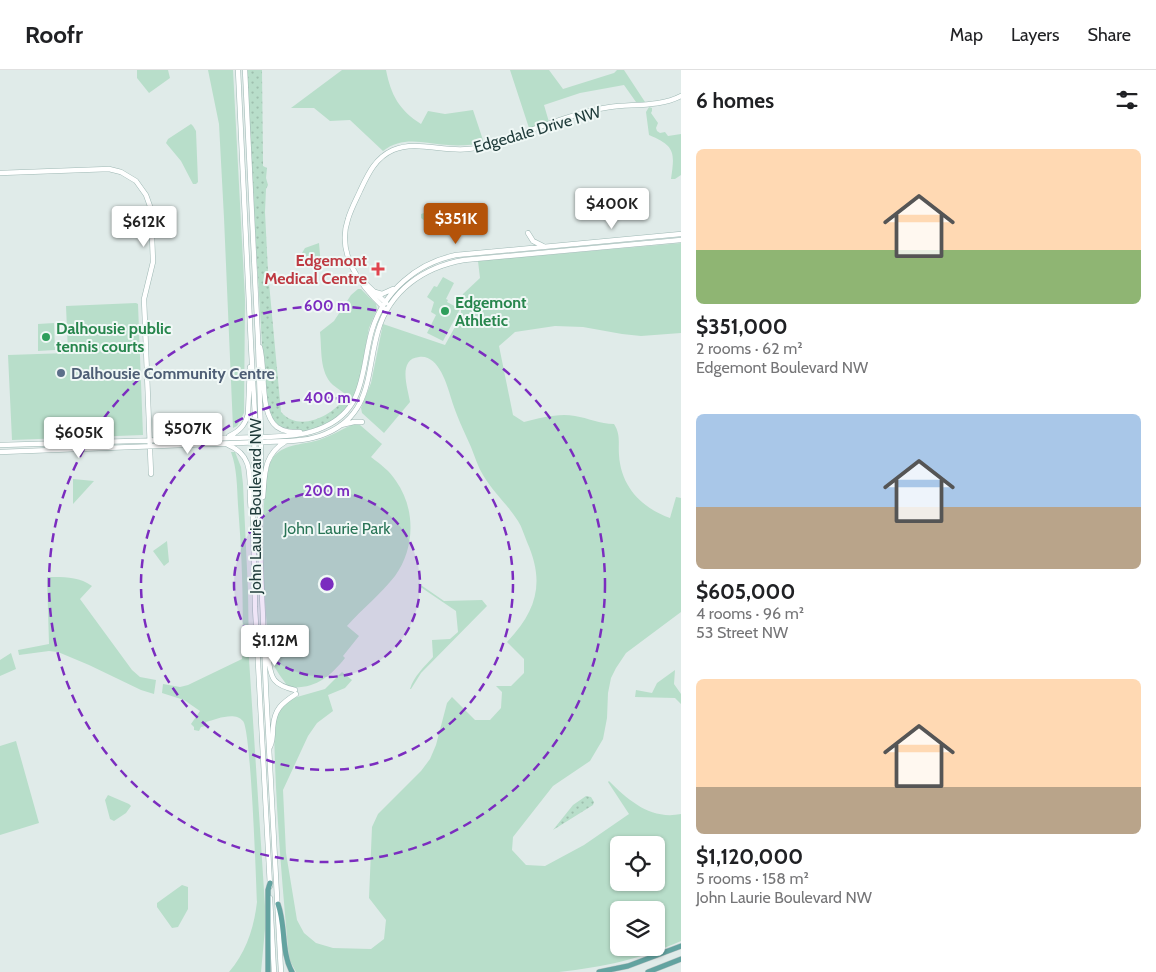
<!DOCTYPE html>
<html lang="en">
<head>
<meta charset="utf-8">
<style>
	body { margin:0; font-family:Cabin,sans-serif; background:#f2f2f2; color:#202124; height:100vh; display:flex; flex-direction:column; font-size:19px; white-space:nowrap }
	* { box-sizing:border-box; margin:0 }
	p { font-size:16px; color:#757577 }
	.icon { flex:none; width:28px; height:28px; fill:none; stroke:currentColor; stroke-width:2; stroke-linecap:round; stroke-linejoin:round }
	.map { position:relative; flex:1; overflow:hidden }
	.details { display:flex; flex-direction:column; background:#fff; width:475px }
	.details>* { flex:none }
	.controls { position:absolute; left:610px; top:766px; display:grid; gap:10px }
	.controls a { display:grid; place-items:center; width:55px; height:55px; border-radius:8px; background:#fff; box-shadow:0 1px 4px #0004; font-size:25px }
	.price { position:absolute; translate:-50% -42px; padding:0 11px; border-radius:5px; background:#fff; color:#222; font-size:16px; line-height:32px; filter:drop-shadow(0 1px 2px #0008) }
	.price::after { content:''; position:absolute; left:50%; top:30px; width:15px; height:11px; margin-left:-8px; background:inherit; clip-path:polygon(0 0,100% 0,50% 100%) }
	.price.current { background:#b45309; color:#fff }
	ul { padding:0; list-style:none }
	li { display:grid; align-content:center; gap:10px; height:265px; padding:0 15px }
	li span { display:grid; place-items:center; height:155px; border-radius:8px; color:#555 }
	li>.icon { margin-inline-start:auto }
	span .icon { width:90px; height:90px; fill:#fffc; stroke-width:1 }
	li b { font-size:21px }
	h2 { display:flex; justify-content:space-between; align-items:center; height:60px; padding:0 15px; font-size:21px }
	header { display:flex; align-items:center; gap:30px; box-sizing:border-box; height:70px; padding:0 25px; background:#fff; border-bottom:1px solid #e0e0e0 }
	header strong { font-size:24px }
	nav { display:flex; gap:28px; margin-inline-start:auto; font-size:18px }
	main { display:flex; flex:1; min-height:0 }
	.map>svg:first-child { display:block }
	.grass { fill:url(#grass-dots) }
	.park { fill:#b8deca; fill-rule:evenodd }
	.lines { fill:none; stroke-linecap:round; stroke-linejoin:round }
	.secondary-casing { stroke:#9eb8b4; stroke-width:5.5 }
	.primary-casing { stroke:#c1c8c8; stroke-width:6 }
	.secondary { stroke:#fff; stroke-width:4.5 }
	.primary { stroke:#63a3a0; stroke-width:5 }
	.ring { fill:none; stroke:#7b2cbf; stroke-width:2.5; stroke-dasharray:9 6 }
	.health-dot { fill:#e0444e; stroke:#f0f8f6; stroke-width:2 }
	.leisure-dot { fill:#2e9e5b; stroke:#f0f8f6; stroke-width:2 }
	.service-dot { fill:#5c6f8a; stroke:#f0f8f6; stroke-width:2 }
	.labels { text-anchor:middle; stroke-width:4; stroke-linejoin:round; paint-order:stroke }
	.street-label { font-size:16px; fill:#203c3b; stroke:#f0f8f6 }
	.health-label { font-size:16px; font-weight:bold; fill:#be3a42; stroke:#f0f8f6; text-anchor:end }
	.leisure-label { font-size:16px; font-weight:bold; fill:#27864d; stroke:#f0f8f6; text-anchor:start }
	.service-label { font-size:16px; font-weight:bold; fill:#4e5e75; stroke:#f0f8f6; text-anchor:start }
	.park-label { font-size:16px; fill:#297456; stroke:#f0f8f6 }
	.centre { fill:#7b2cbf; stroke:#f0f8f6; stroke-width:2.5 }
	.ring-label { font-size:15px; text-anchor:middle; font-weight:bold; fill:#7b2cbf; stroke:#f0f8f6; stroke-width:4; stroke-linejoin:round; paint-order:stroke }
</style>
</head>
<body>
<header>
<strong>Roofr</strong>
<nav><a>Map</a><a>Layers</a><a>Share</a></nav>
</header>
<main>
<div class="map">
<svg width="681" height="902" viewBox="0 0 681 902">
	<defs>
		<pattern id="grass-dots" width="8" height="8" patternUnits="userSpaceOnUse" patternTransform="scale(1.25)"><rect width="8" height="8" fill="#b8deca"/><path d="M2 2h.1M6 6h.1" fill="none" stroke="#9ebfae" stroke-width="1.8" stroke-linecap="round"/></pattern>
	</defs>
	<rect width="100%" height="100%" fill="#e0ebe9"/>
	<path class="grass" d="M247 0H262L263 93V96L267 98 266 108 268 115 266 119 265 142 268 202 281 342C300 363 330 346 345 329L350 333 343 342 331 352 318 358 303 361 292 360 279 356 274 352 268 342 262 274 247 29Z
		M586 726 591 727 594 732 593 735 553 760 573 735Z"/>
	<path class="park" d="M137 0H168L170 8 149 23 137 8Z
		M208 0H233L245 229 244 343 237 356 233 358 224 148 219 54Z
		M342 0H386C391 25 399 40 421 54L428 41 445 44 473 40 484 73C472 75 460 76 448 75 425 74 404 65 383 81L350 50 330 51 314 38H291Z
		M510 0H549L563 19 614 3 617 0H624L645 32H636L624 15 580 23 544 35 549 52 529 58Z
		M649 37 652 38V41L651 43 658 53 656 58 657 61 660 63 665 62 668 66 681 64V105L675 109H671C675 82 675 76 649 65L646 42Z
		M191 54 193 56 196 61 198 112 196 114H193L181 91 166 73 168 69Z
		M424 143 459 146 460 153C438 165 440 161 421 148V144Z
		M319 173 321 196 297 198V184L302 183 305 178Z
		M681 173V263L641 266 622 264 583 257 555 256 515 262 499 276 513 345 524 352C541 348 558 343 575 346 588 348 600 354 614 354 621 365 618 373 619 385 621 417 642 438 670 448L676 427 681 428V542L626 583 616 598 611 608 608 623 607 648 603 669 590 691 553 716 513 767 512 780 526 795 545 796 584 775 629 744 608 712 609 711C629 731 651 750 681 744V871C640 889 604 897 559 902H296L289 889C282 811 275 732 274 654 276 644 282 635 290 629L325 619 342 602 352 610 345 618 328 625 333 641 317 653 308 666 283 720 286 783 297 850 304 863 316 873 333 878 371 879 384 869 386 850 369 828 372 757 378 744 421 701 430 689 436 675 447 633 452 627 475 650H490L501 638 502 622 496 616H511L524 603V589L507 572C537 541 545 512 527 472 524 465 522 457 518 451 508 435 493 422 483 405 478 397 475 387 471 377 464 361 456 345 451 328 447 314 438 284 419 287 397 289 408 319 410 332L384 363 362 343 361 338 371 313 383 254 445 275 461 246V231L463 224 480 208 478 191ZM619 775H656V812H619ZM619 840H656V878H619Z
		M443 207 454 213 446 229 448 230 447 232 460 239 443 271 427 263 436 245 431 242 434 232 427 227 434 216 437 217Z
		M358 219H361L376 234 377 239 369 258 359 313 352 329C346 324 339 320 333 315 319 302 322 279 320 262L334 251 351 225Z
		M136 233 138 234 143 365 12 370 8 285 68 283 66 236Z
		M54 253 55 280 38 281V254Z
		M354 354 360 355 382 374 371 387C380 394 390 401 396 411 416 439 415 479 395 506 381 524 362 539 347 556L359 566 343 586 345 588C330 607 314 620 288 617 283 609 275 600 272 591 264 562 256 406 274 386 287 373 303 375 319 370 331 366 342 359 354 354Z
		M231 382H235L241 397 243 414 248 520 249 589 265 836V859L261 902H229C246 882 254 858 257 832 256 809 251 660 243 651 235 641 216 649 206 652V656L201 657 199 661 194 660V657L191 654 200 641 184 630 162 623 163 614 180 617 188 615 242 589C244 537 242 486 238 435 237 417 237 398 231 382Z
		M73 409 94 411 73 434Z
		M167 471 169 492 164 496 153 481Z
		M47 507C63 507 78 506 92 516L80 529 132 600 140 607 156 610 154 624 141 620 89 595 58 582 49 581 19 585 18 580 49 574Z
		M418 513 444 531 482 530 487 536 421 603 411 619H410C414 606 424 597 433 587L432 570 450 569 458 562 456 541 419 516Z
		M11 583 16 599 0 606V590Z
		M675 600 674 614 681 624V634L675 628 635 627 636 620 652 623 657 613Z
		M16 671 39 753 0 765V676Z
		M108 725 129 734 131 736 126 743 114 751 110 749 105 730Z
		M182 815 188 817V839L178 857 172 858 157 837V833Z"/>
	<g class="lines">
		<g class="secondary-casing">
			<path id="secondary" d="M238 0 251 276 255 346 253 449 255 537 270 816
				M245 0 258 270 261 367 260 476 266 621 281 902
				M0 103 109 99 121 102 136 111 146 125 151 139 153 192 144 229 151 404
				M528 163 533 171 543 176
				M361 211 366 214 386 233
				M375 222 382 224 393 219
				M384 238C360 215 336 184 348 149 351 139 356 130 360 121 368 104 375 88 393 80 416 70 443 82 468 79 482 78 495 73 508 68 541 57 576 42 610 37 633 34 660 37 681 26
				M260 277C266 298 259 344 277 357 284 362 291 362 300 362
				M341 355 354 352H362
				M229 366C240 361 245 355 248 344L250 297
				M0 375 265 367C285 366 305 366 324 357 367 338 361 297 372 260 384 221 417 193 456 185L681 164
				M228 375C258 387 247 414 251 440
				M0 382 265 372C285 371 306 372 325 364 373 344 366 302 378 261 390 220 424 197 464 190L681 170
				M263 427C265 405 263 385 285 372
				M266 579C273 602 265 613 295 620
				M270 677C273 671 273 664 273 658 274 639 282 633 296 624
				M270 828 274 902"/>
		</g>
		<g class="primary-casing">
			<path id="primary" d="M278 834C286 856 281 882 292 902
				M268 902V820L270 813
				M599 902 628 896 681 876
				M648 902 681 889"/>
		</g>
		<use href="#secondary" class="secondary"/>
		<use href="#primary" class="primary"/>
	</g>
	<circle cx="327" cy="514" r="93" fill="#7b2cbf" fill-opacity=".12"/>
	<g class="ring">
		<circle cx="327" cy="514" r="93"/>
		<circle cx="327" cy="514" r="186"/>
		<circle cx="327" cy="514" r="278"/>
	</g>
	<path class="health-dot" d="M375.5 191.5h5v5h5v5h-5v5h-5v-5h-5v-5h5z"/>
	<g class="leisure-dot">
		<circle cx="445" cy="241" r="5"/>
		<circle cx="46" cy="267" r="5"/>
	</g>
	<circle class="service-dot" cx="61" cy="303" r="5"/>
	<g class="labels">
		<g class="street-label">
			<text transform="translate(537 59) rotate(-16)" y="6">Edgedale Drive NW</text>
			<text transform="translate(255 436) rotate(-90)" y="6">John Laurie Boulevard NW</text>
		</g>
		<g class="health-label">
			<text x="367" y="196">Edgemont<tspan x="367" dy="18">Medical Centre</tspan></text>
		</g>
		<g class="leisure-label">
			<text x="455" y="238">Edgemont<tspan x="455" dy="18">Athletic</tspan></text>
			<text x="56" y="264">Dalhousie public<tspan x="56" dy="18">tennis courts</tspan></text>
		</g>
		<g class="service-label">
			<text x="71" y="309">Dalhousie Community Centre</text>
		</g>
		<g class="park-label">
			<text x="337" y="464">John Laurie Park</text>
		</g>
	</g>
	<circle cx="327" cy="514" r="8" class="centre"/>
	<g class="ring-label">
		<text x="327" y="241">600 m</text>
		<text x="327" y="333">400 m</text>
		<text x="327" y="426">200 m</text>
	</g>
</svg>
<div class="controls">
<a><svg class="icon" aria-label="locate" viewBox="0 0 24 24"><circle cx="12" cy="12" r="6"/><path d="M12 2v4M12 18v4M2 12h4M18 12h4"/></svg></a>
<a><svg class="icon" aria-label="layers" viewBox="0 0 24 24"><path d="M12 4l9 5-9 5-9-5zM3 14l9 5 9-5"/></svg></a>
</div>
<b class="price" style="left:612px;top:160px">$400K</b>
<b class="price current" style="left:456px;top:175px">$351K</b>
<b class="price" style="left:144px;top:178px">$612K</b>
<b class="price" style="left:188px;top:385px">$507K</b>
<b class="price" style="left:79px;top:389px">$605K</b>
<b class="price" style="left:275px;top:597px">$1.12M</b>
</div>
<section class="details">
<h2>6 homes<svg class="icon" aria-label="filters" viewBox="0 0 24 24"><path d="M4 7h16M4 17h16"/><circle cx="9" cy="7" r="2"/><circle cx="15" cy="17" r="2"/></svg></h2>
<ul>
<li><span style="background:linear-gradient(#ffd9b3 65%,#8fb573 0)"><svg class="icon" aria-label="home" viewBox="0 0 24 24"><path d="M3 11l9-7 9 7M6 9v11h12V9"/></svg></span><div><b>$351,000</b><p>2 rooms · 62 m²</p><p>Edgemont Boulevard NW</p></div></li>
<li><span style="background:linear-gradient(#a9c7e8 60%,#b9a48a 0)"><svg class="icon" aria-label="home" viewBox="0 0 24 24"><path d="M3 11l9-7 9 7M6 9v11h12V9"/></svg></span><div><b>$605,000</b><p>4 rooms · 96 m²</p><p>53 Street NW</p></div></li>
<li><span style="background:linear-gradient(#ffd9b3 70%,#b9a48a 0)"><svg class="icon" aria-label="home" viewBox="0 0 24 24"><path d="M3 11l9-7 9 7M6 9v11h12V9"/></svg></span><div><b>$1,120,000</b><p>5 rooms · 158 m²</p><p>John Laurie Boulevard NW</p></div></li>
</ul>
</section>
</main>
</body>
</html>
